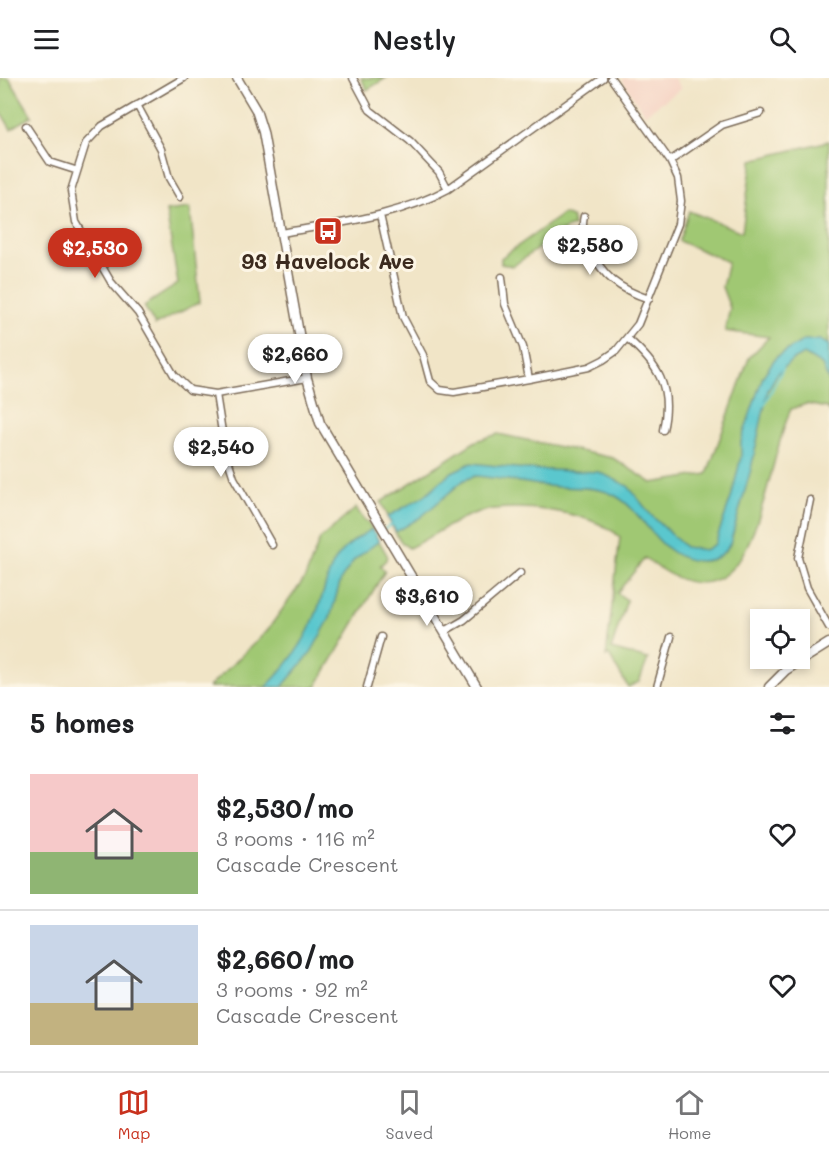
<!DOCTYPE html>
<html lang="en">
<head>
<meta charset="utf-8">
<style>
	body { margin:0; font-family:Mali,sans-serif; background:#f2f2f2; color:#202124; height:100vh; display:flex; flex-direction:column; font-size:22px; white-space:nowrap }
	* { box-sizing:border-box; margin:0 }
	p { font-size:20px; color:#757577 }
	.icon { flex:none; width:33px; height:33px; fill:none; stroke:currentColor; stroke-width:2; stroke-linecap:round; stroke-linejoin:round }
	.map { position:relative; height:609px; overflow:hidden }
	.details { display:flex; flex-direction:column; background:#fff; flex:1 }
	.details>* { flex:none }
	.fabs { position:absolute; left:750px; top:531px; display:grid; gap:12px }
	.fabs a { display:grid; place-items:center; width:60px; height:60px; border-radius:0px; background:#fff; box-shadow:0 3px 9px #0003; font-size:30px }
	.price { position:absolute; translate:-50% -51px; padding:0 14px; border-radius:21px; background:#fff; color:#222; font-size:20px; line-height:39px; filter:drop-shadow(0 2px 3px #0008) }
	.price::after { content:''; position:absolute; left:50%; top:36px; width:18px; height:14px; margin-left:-9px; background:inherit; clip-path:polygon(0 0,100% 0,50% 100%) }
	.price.current { background:#c8321e; color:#fff }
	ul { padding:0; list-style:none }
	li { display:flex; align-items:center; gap:18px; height:150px; padding:0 30px }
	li+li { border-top:2px solid #e0e0e0 }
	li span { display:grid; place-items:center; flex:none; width:168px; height:120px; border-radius:0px; color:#555 }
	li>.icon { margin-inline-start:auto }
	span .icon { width:72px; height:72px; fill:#fffc; stroke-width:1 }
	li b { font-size:26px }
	h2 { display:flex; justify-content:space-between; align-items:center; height:72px; padding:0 30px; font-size:26px }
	header { display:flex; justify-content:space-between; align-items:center; height:78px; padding:0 30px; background:#fff; font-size:27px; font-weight:600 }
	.dock { display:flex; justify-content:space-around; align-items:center; height:84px; border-top:2px solid #e0e0e0; background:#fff; font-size:16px; color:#757577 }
	.dock a { display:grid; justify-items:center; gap:3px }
	.dock .current { color:#c8321e }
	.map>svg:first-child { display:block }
	.built { fill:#f5d2c2 }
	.green { fill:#a0c873; stroke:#6e7948; stroke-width:1.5 }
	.water { fill:#5ac7ce; stroke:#4a7876; stroke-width:1.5 }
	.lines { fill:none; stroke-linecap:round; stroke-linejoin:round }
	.stream { stroke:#5ac7ce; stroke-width:2 }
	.minor-casing { stroke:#7b6b59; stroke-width:9 }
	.tertiary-casing { stroke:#7b6b59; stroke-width:11 }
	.minor { stroke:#fff; stroke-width:6 }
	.tertiary { stroke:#fff; stroke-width:8 }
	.labels { text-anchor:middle; stroke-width:6; stroke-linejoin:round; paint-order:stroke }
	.poi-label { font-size:21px; font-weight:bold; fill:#3b2a1e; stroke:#fcf5e5 }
</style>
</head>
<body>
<header><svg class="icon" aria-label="menu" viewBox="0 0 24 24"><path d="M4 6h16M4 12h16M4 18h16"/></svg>Nestly<svg class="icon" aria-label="search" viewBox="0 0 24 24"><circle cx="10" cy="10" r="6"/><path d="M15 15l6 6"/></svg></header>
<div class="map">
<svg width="829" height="609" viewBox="0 0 829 609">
	<rect width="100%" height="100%" fill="#fcf5e5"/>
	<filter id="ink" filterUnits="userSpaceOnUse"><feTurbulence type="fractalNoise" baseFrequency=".0167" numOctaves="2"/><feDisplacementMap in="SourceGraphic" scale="12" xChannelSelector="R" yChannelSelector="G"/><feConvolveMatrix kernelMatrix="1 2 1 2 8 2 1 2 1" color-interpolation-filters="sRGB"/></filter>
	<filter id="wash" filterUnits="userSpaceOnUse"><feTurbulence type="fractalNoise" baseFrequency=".008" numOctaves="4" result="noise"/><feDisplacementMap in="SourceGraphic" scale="24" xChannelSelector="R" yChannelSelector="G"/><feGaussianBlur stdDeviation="1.35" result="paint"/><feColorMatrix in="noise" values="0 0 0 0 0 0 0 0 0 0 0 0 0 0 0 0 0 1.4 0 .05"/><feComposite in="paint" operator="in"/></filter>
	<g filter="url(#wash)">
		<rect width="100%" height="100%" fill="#f1e5c7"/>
		<path class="built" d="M624 0H674L681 11 645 36 622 2Z"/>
		<path class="green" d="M0 0H9L32 38 11 51 0 33Z
			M361 0H386L367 12Z
			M829 63V333L827 330 806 326 791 331C761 397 758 569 645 480L617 515 627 522 611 571 648 581 639 604 628 609 609 577 606 579 620 459C591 432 506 422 470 437 449 446 429 460 409 470 394 462 389 437 381 424L476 363 498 356 613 380 652 405 707 396 749 280 769 259 725 253 730 230 722 209 728 184 679 163 689 133 742 154 752 82Z
			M190 130 200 224 155 247 144 228 178 206 166 133Z
			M563 136 572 139 574 148 567 150 513 188 501 186V180Z
			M356 430 364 442 368 444 387 477 386 482 380 488 385 493 316 609H209L266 554 305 500 320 461Z"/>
		<path class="water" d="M804 262H820L829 267V304L822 287 804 276 792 282 777 296 768 312 751 391 730 466C716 490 686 486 667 470 645 452 635 424 607 414 588 407 568 411 548 408 524 405 500 400 475 398L464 402 421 439 396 454 387 439 424 418 452 394 471 385 525 391 599 394 628 408 651 437 685 469 705 472 715 466 731 420 741 379V363L763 298 776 279Z
			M372 451 379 463 354 482 341 501 330 540 310 576 282 609H266C284 591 302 568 312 545 334 497 320 481 372 451Z"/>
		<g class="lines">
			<path class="stream" d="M764 327 783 290
				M374 457 393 446"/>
		</g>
	</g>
	<g filter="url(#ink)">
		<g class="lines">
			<g class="minor-casing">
				<path id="minor" d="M184 0 102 48 86 65 71 113 76 144 111 204 138 235 174 297 190 312 216 316 307 300
					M353 0 370 32 410 63 439 94 448 111
					M137 27 161 71 169 100 180 119
					M26 48 50 84 75 92
					M670 83 722 47 761 35
					M380 137 403 239 423 277 430 303 440 312 454 314 529 301 589 289 603 282 616 273 638 246 678 146 681 123 678 100 670 83 611 0
					M584 138C581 149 585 161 590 171 603 199 619 211 649 221
					M281 155C338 145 397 139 448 111L603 0
					M502 199 505 226 523 269 529 301
					M627 260C658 287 673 309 663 352
					M216 316 225 373 234 400 272 467
					M810 422 798 480 807 510 829 549
					M445 553 464 542 520 495
					M367 609 381 559
					M657 609 671 559"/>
			</g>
			<g class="tertiary-casing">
				<path id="tertiary" d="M237 0 256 32 263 54 307 300 320 345 477 609
					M769 609 786 592 829 565"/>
			</g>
			<use href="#minor" class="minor"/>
			<use href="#tertiary" class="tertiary"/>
		</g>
	</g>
	<defs>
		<g id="bus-square" transform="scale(1.5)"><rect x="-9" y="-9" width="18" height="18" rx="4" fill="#c8321e" stroke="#fcf5e5"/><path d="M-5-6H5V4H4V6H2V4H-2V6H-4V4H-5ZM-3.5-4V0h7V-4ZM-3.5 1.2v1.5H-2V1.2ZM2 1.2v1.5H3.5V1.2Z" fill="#fff"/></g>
	</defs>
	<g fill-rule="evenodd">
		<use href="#bus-square" x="328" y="153"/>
	</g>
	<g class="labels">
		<g class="poi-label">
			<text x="328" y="191">93 Havelock Ave</text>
		</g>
	</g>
</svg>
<div class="fabs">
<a><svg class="icon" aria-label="locate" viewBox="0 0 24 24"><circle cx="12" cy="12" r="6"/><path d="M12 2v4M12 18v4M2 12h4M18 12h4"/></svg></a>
</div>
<b class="price" style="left:590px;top:198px">$2,580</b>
<b class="price current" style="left:95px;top:201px">$2,530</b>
<b class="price" style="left:295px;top:307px">$2,660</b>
<b class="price" style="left:221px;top:400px">$2,540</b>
<b class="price" style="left:427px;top:549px">$3,610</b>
</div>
<section class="details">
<h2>5 homes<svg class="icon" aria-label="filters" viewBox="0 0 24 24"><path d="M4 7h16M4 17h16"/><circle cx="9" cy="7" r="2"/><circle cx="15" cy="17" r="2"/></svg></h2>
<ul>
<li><span style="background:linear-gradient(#f6c9c9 65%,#8fb573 0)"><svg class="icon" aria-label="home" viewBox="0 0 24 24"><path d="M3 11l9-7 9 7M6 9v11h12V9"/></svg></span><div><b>$2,530/mo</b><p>3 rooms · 116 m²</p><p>Cascade Crescent</p></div><svg class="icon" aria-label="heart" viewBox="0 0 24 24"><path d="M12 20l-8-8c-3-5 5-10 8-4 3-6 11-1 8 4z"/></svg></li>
<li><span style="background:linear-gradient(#c9d6e8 65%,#c2b280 0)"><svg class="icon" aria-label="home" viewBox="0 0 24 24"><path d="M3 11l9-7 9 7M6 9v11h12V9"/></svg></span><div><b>$2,660/mo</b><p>3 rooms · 92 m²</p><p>Cascade Crescent</p></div><svg class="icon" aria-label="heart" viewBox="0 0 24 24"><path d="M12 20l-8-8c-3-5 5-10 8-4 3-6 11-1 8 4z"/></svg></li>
</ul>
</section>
<nav class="dock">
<a class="current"><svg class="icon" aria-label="map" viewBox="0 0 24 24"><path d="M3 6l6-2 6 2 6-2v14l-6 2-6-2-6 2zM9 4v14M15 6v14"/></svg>Map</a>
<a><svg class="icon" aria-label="saved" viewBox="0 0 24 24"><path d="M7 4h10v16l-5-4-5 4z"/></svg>Saved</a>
<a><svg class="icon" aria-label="home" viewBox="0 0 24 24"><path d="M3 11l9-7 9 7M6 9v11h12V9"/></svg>Home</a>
</nav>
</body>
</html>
